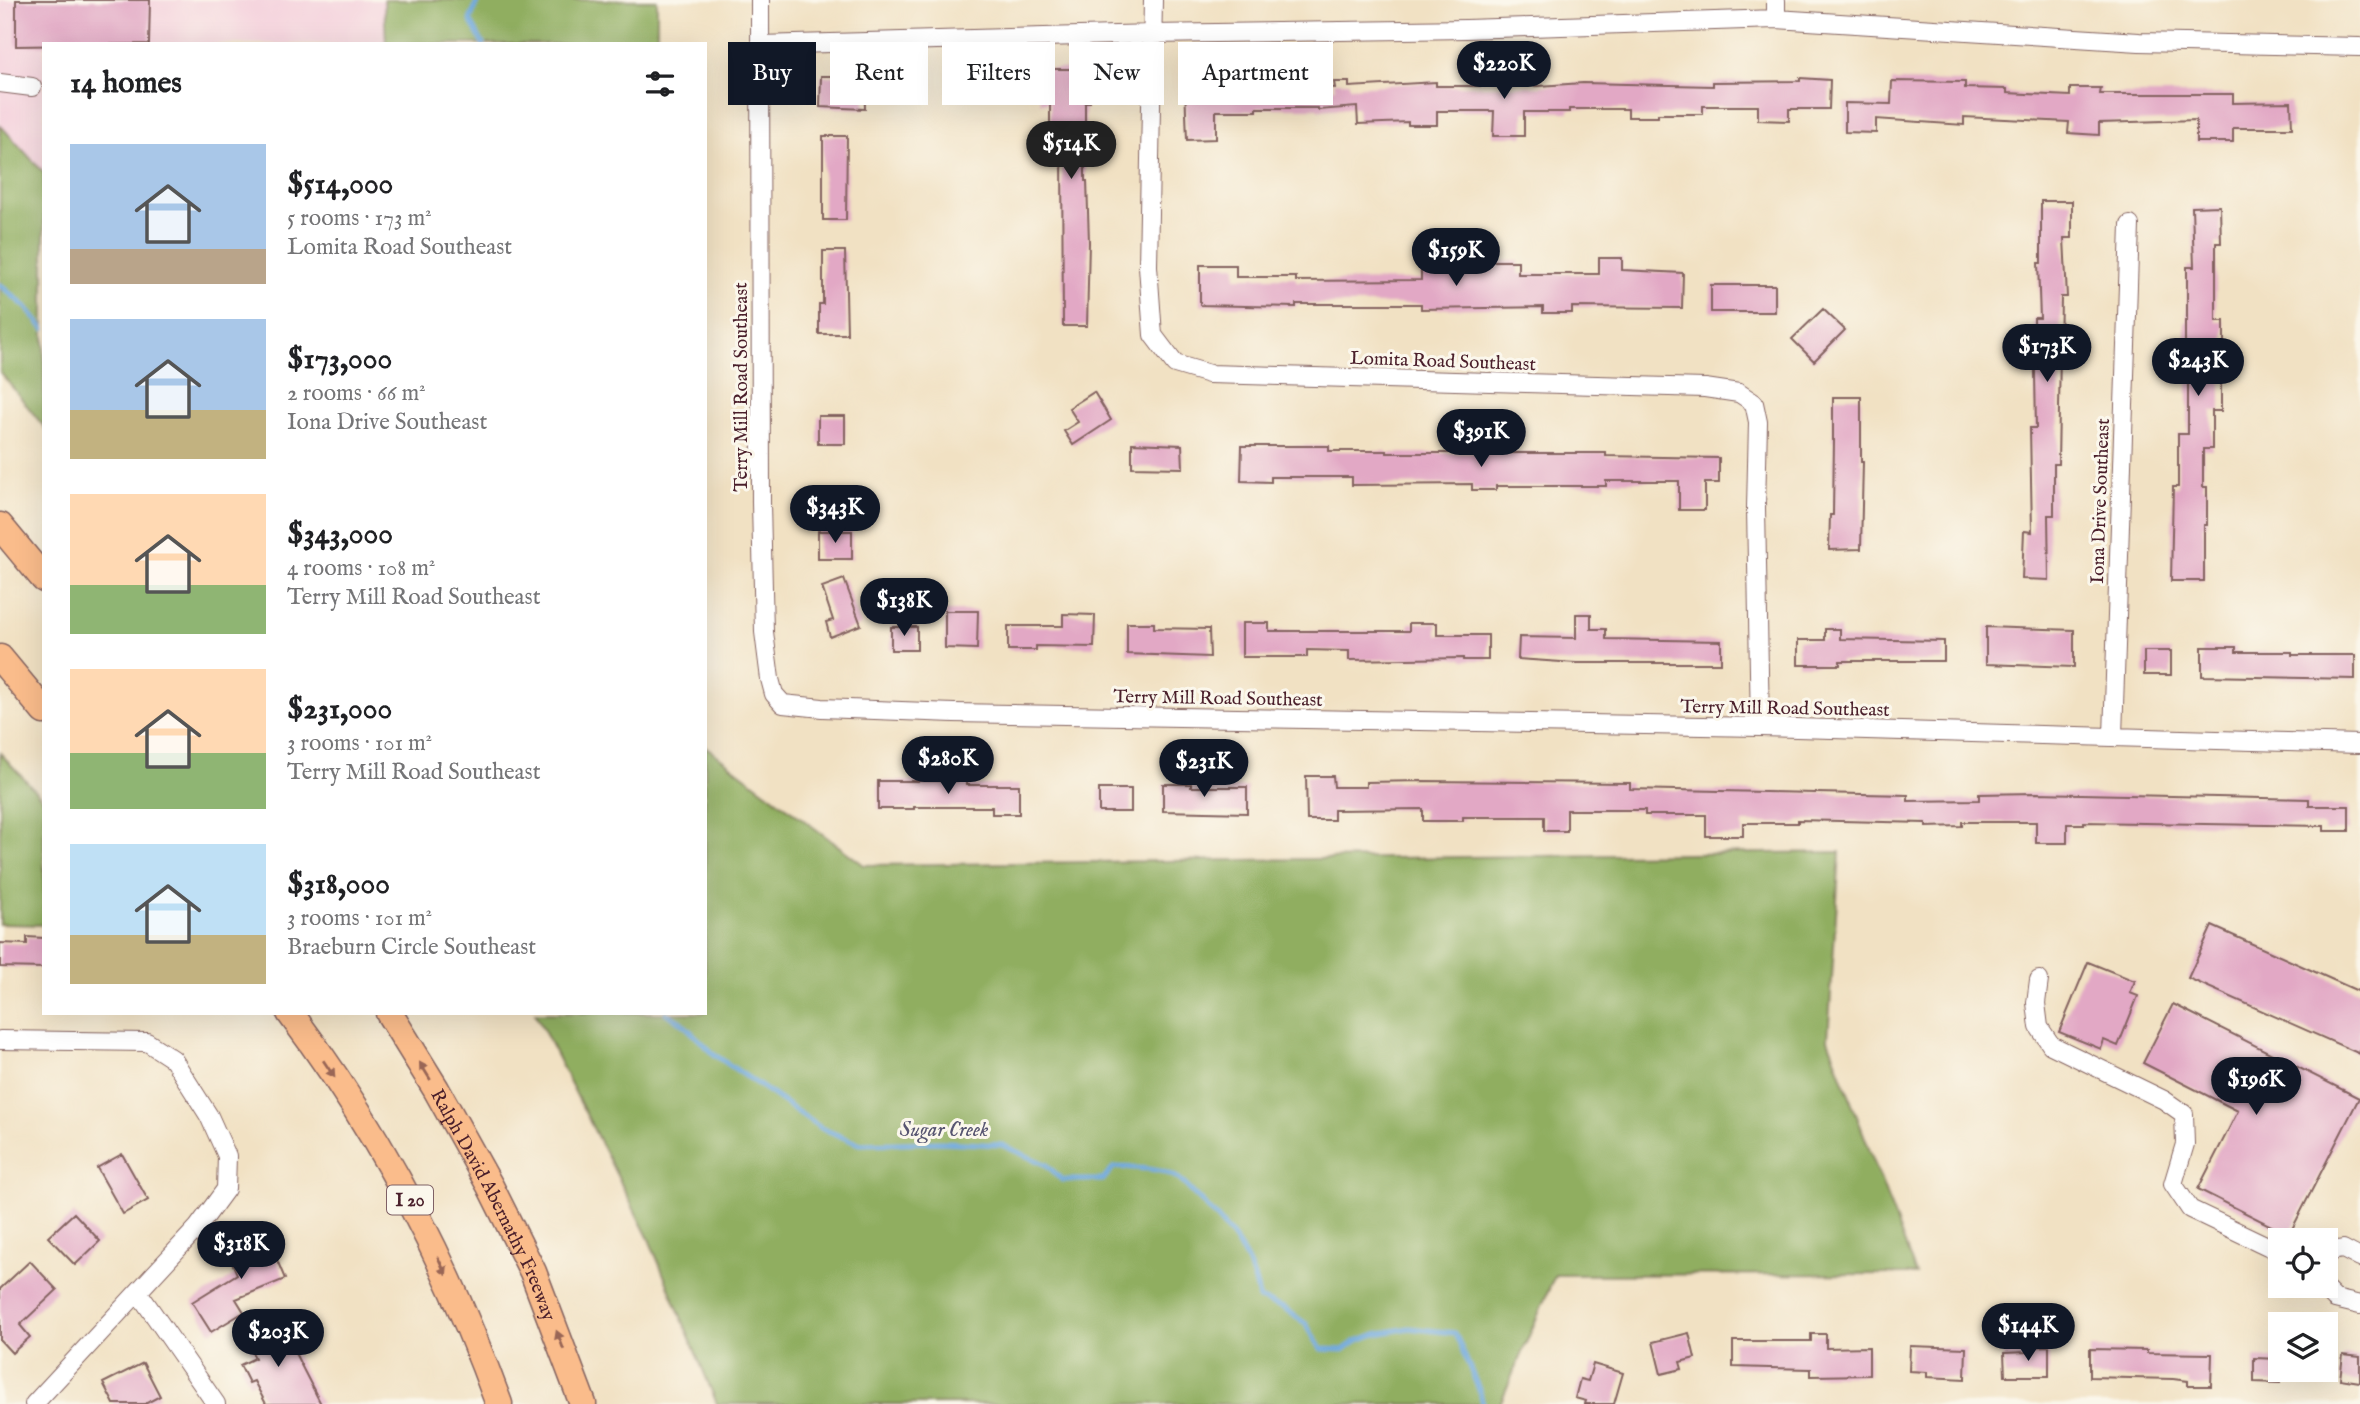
<!DOCTYPE html>
<html lang="en">
<head>
<meta charset="utf-8">
<style>
	body { margin:0; font-family:"IM FELL English",serif; background:#f2f2f2; color:#202124; height:100vh; display:flex; flex-direction:column; font-size:26px; white-space:nowrap }
	* { box-sizing:border-box; margin:0 }
	p { font-size:23px; color:#757577 }
	.icon { flex:none; width:38px; height:38px; fill:none; stroke:currentColor; stroke-width:2; stroke-linecap:round; stroke-linejoin:round }
	.map { position:relative; flex:1; overflow:hidden }
	.drawer { position:absolute; left:42px; top:42px; width:665px; height:973px; display:flex; flex-direction:column; background:#fff; border-radius:0px; box-shadow:0 7px 28px #0002 }
	.drawer>* { flex:none }
	.top-card { position:absolute; left:728px; top:42px; width:665px; height:63px; display:flex; gap:14px }
	.buttons { position:absolute; left:2268px; top:1228px; display:grid; gap:14px }
	.buttons a { display:grid; place-items:center; width:70px; height:70px; border-radius:0px; background:#fff; box-shadow:0 7px 28px #0002; font-size:35px }
	.price { position:absolute; translate:-50% -60px; padding:0 16px; border-radius:24px; background:#111827; color:#fff; font-size:23px; line-height:46px; filter:drop-shadow(0 2px 4px #0008) }
	.price::after { content:''; position:absolute; left:50%; top:42px; width:21px; height:16px; margin-left:-10px; background:inherit; clip-path:polygon(0 0,100% 0,50% 100%) }
	.price.current { background:#222; color:#fff }
	ul { padding:0; list-style:none }
	li { display:flex; align-items:center; gap:21px; height:175px; padding:0 28px }
	li span { display:grid; place-items:center; flex:none; width:196px; height:140px; border-radius:0px; color:#555 }
	li>.icon { margin-inline-start:auto }
	span .icon { width:84px; height:84px; fill:#fffc; stroke-width:1 }
	li b { font-size:30px }
	h2 { display:flex; justify-content:space-between; align-items:center; height:84px; padding:0 28px; font-size:30px }
	.pill { padding:0 24px; border-radius:0px; background:#fff; box-shadow:0 7px 28px #0002; font-size:24px; line-height:63px }
	.pill.current { background:#111827; color:#fff }
	.map>svg:first-child { display:block }
	.built { fill:#f4cfdc }
	.forest { fill:#90ae61; stroke:#6d6646; stroke-width:2 }
	.lines { fill:none; stroke-linecap:round; stroke-linejoin:round }
	.stream { stroke:#6ba6db; stroke-width:5 }
	.building { fill:#e2a8c5 }
	.minor-casing { stroke:#846360; stroke-width:20 }
	.highway-casing { stroke:#846360; stroke-width:29 }
	.minor { stroke:#fff; stroke-width:18 }
	.highway { stroke:#fabc8b; stroke-width:26 }
	.oneway { fill:#996656 }
	.labels { text-anchor:middle; stroke-width:6; stroke-linejoin:round; paint-order:stroke }
	.shield { fill:#fbf7ec; stroke:#7f6065; stroke-width:2 }
	.shield-label { font-size:18px; font-weight:bold; fill:#4a1f2b }
	.street-label { font-size:19px; fill:#4a1f2b; stroke:#fbf7ec }
	.water-label { font-size:21px; font-style:italic; fill:#575571; stroke:#fbf7ec }
</style>
</head>
<body>
<div class="map">
<svg width="2360" height="1404" viewBox="0 0 2360 1404">
	<rect width="100%" height="100%" fill="#fbf7ec"/>
	<filter id="ink" filterUnits="userSpaceOnUse"><feTurbulence type="fractalNoise" baseFrequency=".0143" numOctaves="2"/><feDisplacementMap in="SourceGraphic" scale="14" xChannelSelector="R" yChannelSelector="G"/><feConvolveMatrix kernelMatrix="1 2 1 2 8 2 1 2 1" color-interpolation-filters="sRGB"/></filter>
	<filter id="wash" filterUnits="userSpaceOnUse"><feTurbulence type="fractalNoise" baseFrequency=".00686" numOctaves="4" result="noise"/><feDisplacementMap in="SourceGraphic" scale="28" xChannelSelector="R" yChannelSelector="G"/><feGaussianBlur stdDeviation="1.57" result="paint"/><feColorMatrix in="noise" values="0 0 0 0 0 0 0 0 0 0 0 0 0 0 0 0 0 1.4 0 .05"/><feComposite in="paint" operator="in"/></filter>
	<g filter="url(#wash)">
		<rect width="100%" height="100%" fill="#f1e1c3"/>
		<path class="built" d="M0 0H384L386 44H44V173H41L0 125Z"/>
		<path class="forest" d="M384 0H657V44H386Z
			M0 125 44 173V427L0 372Z
			M705 746 864 865 1840 852 1828 1039 1916 1274 1555 1275 1500 1404H717L649 1239 535 1013H705Z
			M0 753 44 800V925L0 924Z"/>
		<g class="lines">
			<path class="stream" d="M478 0 470 20 483 44
				M0 285 26 307 44 329
				M666 1013 681 1022 715 1055 821 1128 859 1144 942 1142 1002 1145 1047 1165 1062 1180H1103L1114 1167C1133 1168 1156 1167 1174 1176 1181 1179 1188 1188 1194 1194 1224 1223 1253 1256 1259 1299L1284 1308 1306 1324 1321 1349 1343 1350 1356 1341 1376 1334 1409 1328 1455 1333 1480 1392 1483 1404"/>
		</g>
		<g id="blocks">
			<path class="building" d="M16 0H150L149 44 16 46Z
				M1038 69H1089L1090 102H1085V181H1087L1089 242 1087 326H1063L1062 146H1050V102L1040 103Z
				M821 76H864L865 109 820 107Z
				M1800 78 1830 80 1829 109H1789V121L1758 120V106H1703V114H1658V117H1628V109H1569V112H1524V136H1493L1494 111H1437V125H1408V122L1358 124 1357 107 1318 110V108H1257V111H1216V139L1187 140 1185 86H1216V89H1274V84L1335 88 1334 82H1349V87L1436 82V86H1539L1583 83 1713 86V82L1800 81Z
				M1892 81 1965 82V88L2007 89V93L2070 96V88H2101L2100 94H2233V103L2291 102 2292 128H2233V142H2196V120L2099 123V135L2068 133 2069 122 1964 117V125L1876 119V133L1845 132V103L1891 104Z
				M823 136H847L846 220H823Z
				M2041 201H2072V238H2064L2067 297H2061L2058 464H2054V515H2048L2049 580 2022 579 2024 531 2032 532 2030 428H2036L2034 318H2040L2038 263H2041Z
				M2220 206 2221 243H2216V321H2224V358H2221V411H2212V449H2203V487H2207V525H2204V581H2171L2173 487H2178V434H2188V358H2185V321H2187V267H2194L2192 207Z
				M1436 249H1463V261H1518V274H1599V258H1622V270L1683 273 1682 308 1572 307V313H1543V307L1421 309V304H1296V307L1200 305V265H1236V277H1296V281L1421 280V267H1436Z
				M823 251H845L847 334H819V304H823Z
				M1711 285H1775V312H1711Z
				M1823 309 1845 330 1814 361 1792 339Z
				M1094 392 1111 420 1073 445 1064 431 1078 422 1069 408Z
				M1833 397H1861V462H1863L1861 549 1829 550 1830 515H1833L1834 440H1833Z
				M818 416H845V444H818Z
				M1132 443 1182 445 1183 468 1132 467Z
				M1242 446H1329V451H1387V453H1606V456L1719 458V483H1705V510H1679V481H1606V486H1496V490H1472V484L1352 485V477H1271V482L1241 481Z
				M818 531H852V559H818Z
				M844 579 861 625 830 637 826 622 833 620 822 587Z
				M945 611H978L977 649 945 648Z
				M1063 614 1095 615 1094 647 1036 646V650H1008V626H1063Z
				M1576 614H1591V629H1606V639L1721 641V663H1576L1518 659 1519 637 1576 638Z
				M1127 623H1154V628L1209 629 1210 657 1127 654Z
				M1242 623H1269V631H1409V623H1437V635H1488V660H1463V658L1349 660V651L1307 650V657H1242Z
				M891 627H917V650H891Z
				M1986 627 2074 630V667L1986 664Z
				M1825 629H1840V639L1944 641V661H1840V665H1798V640H1825Z
				M2202 647H2236V652H2292V655H2355V679L2202 676Z
				M2144 651H2171V675H2144Z
				M1306 776H1333L1334 787H1366V782L1423 781 1630 783V789L1908 795V801L1979 800V794L2036 793 2309 799V806H2349V831H2324V826L2084 822V824H2067V843H2036V822H1962V826L1926 827V823L1798 820V823H1743V836H1706V815H1645V810H1567V831H1544V817H1463V821H1423V809L1334 810V820H1307Z
				M878 781H966V785H1019V814H992V807H914V809H878Z
				M1163 784H1191V787H1247V813L1163 811Z
				M1099 789H1131V812H1099Z
				M2212 926 2360 992V1054L2188 978Z
				M27 937 44 938V968L0 967V943L27 944Z
				M2088 962 2135 981 2130 993 2138 996 2118 1046 2104 1040 2101 1049 2059 1032Z
				M2173 1004 2359 1098 2289 1235 2198 1189 2238 1111 2143 1063Z
				M122 1154 148 1200 123 1214 97 1168Z
				M74 1213 100 1241 75 1265 48 1237Z
				M263 1227 285 1279 236 1299 244 1312 211 1332 192 1302 237 1274 231 1260 249 1252 243 1235Z
				M30 1261 57 1290 20 1325 30 1337 12 1353 0 1340V1289Z
				M279 1321 298 1359 321 1404H266L254 1381 249 1383 240 1365 255 1358 245 1338Z
				M1689 1333 1695 1358 1680 1362 1682 1369 1661 1374 1653 1342Z
				M1811 1334H1826V1348L1869 1347V1375L1811 1376V1369L1733 1367V1341H1811Z
				M1910 1346 1966 1348 1965 1379 1927 1377V1372L1909 1371Z
				M2049 1346V1376H2005L2004 1353 2027 1352V1347Z
				M2090 1349 2147 1350V1353L2212 1354 2211 1386H2188V1381L2173 1379 2090 1377Z
				M2343 1355 2360 1357V1382L2340 1379Z
				M2254 1358 2280 1359V1383L2254 1382Z
				M143 1363 160 1396 145 1404H114L103 1383Z
				M1593 1364 1623 1373 1614 1404H1585L1586 1401 1575 1398 1580 1379 1588 1381Z"/>
		</g>
	</g>
	<g filter="url(#ink)">
		<use href="#blocks" fill-opacity="0" stroke="#846360" stroke-width="2"/>
		<g class="lines">
			<g class="minor-casing">
				<path id="minor" d="M760 0 761 503 764 632 770 679 774 694 783 704 822 708 954 713 1760 727 2360 744
					M1153 0 1148 266 1153 335 1175 364 1209 374 1705 388 1739 393 1754 403 1758 422 1756 508 1760 727
					M1776 0V19
					M760 45 1152 34 1466 29 1776 19 2139 42 2360 47
					M0 83 32 87
					M2113 736 2130 225
					M2039 980 2036 1003 2039 1027 2051 1045 2164 1100 2184 1114 2185 1144 2173 1184 2190 1209 2280 1252
					M0 1040 147 1042 173 1059 209 1116 227 1156 226 1189 198 1227 34 1404
					M2326 1252 2343 1249 2360 1258
					M2322 1286 2335 1299 2360 1305
					M138 1292 216 1404"/>
			</g>
			<g class="highway-casing">
				<g id="highway">
					<path d="M0 526 44 579"/>
					<path d="M0 658 44 711"/>
					<path d="M290 1013C380 1132 448 1264 499 1404"/>
					<path id="s1" d="M389 1013 436 1089 490 1186 533 1272 583 1404"/>
				</g>
			</g>
			<use href="#minor" class="minor"/>
			<use href="#highway" class="highway"/>
		</g>
		<defs><path id="oneway-solid" d="M-6-.8H1V-3.2L6.5 0L1 3.2V.8H-6Z" transform="scale(1.75)"/></defs>
		<g class="oneway">
			<use href="#oneway-solid" transform="translate(329 1069) rotate(56)"/>
			<use href="#oneway-solid" transform="translate(425 1071) rotate(-122)"/>
			<use href="#oneway-solid" transform="translate(442 1266) rotate(65)"/>
			<use href="#oneway-solid" transform="translate(560 1340) rotate(-111)"/>
		</g>
	</g>
	<g class="labels">
		<rect class="shield" x="387" y="1185.5" width="46" height="29" rx="5"/>
		<g class="shield-label">
			<text x="410" y="1206">I 20</text>
		</g>
		<g class="street-label">
			<text transform="translate(1443 360) rotate(2)" y="7">Lomita Road Southeast</text>
			<text transform="translate(740 387) rotate(-90)" y="7">Terry Mill Road Southeast</text>
			<text transform="translate(2099 501) rotate(-88)" y="7">Iona Drive Southeast</text>
			<text transform="translate(1218 697) rotate(1)" y="7">Terry Mill Road Southeast</text>
			<text transform="translate(1785 707) rotate(1)" y="7">Terry Mill Road Southeast</text>
			<text dy="7" stroke="none"><textPath href="#s1" startOffset="219">Ralph David Abernathy Freeway</textPath></text>
		</g>
		<g class="water-label">
			<text x="944" y="1136">Sugar Creek</text>
		</g>
	</g>
</svg>
<div class="buttons">
<a><svg class="icon" aria-label="locate" viewBox="0 0 24 24"><circle cx="12" cy="12" r="6"/><path d="M12 2v4M12 18v4M2 12h4M18 12h4"/></svg></a>
<a><svg class="icon" aria-label="layers" viewBox="0 0 24 24"><path d="M12 4l9 5-9 5-9-5zM3 14l9 5 9-5"/></svg></a>
</div>
<b class="price" style="left:1504px;top:101px">$220K</b>
<b class="price current" style="left:1071px;top:181px">$514K</b>
<b class="price" style="left:1456px;top:288px">$159K</b>
<b class="price" style="left:2047px;top:384px">$173K</b>
<b class="price" style="left:2198px;top:398px">$243K</b>
<b class="price" style="left:1481px;top:469px">$391K</b>
<b class="price" style="left:835px;top:545px">$343K</b>
<b class="price" style="left:904px;top:638px">$138K</b>
<b class="price" style="left:948px;top:796px">$280K</b>
<b class="price" style="left:1204px;top:799px">$231K</b>
<b class="price" style="left:2256px;top:1117px">$196K</b>
<b class="price" style="left:241px;top:1281px">$318K</b>
<b class="price" style="left:2028px;top:1363px">$144K</b>
<b class="price" style="left:278px;top:1369px">$203K</b>
<div class="top-card">
<a class="pill current">Buy</a>
<a class="pill">Rent</a>
<a class="pill">Filters</a>
<a class="pill">New</a>
<a class="pill">Apartment</a>
</div>
<section class="drawer">
<h2>14 homes<svg class="icon" aria-label="filters" viewBox="0 0 24 24"><path d="M4 7h16M4 17h16"/><circle cx="9" cy="7" r="2"/><circle cx="15" cy="17" r="2"/></svg></h2>
<ul>
<li><span style="background:linear-gradient(#a9c7e8 75%,#b9a48a 0)"><svg class="icon" aria-label="home" viewBox="0 0 24 24"><path d="M3 11l9-7 9 7M6 9v11h12V9"/></svg></span><div><b>$514,000</b><p>5 rooms · 173 m²</p><p>Lomita Road Southeast</p></div></li>
<li><span style="background:linear-gradient(#a9c7e8 65%,#c2b280 0)"><svg class="icon" aria-label="home" viewBox="0 0 24 24"><path d="M3 11l9-7 9 7M6 9v11h12V9"/></svg></span><div><b>$173,000</b><p>2 rooms · 66 m²</p><p>Iona Drive Southeast</p></div></li>
<li><span style="background:linear-gradient(#ffd9b3 65%,#8fb573 0)"><svg class="icon" aria-label="home" viewBox="0 0 24 24"><path d="M3 11l9-7 9 7M6 9v11h12V9"/></svg></span><div><b>$343,000</b><p>4 rooms · 108 m²</p><p>Terry Mill Road Southeast</p></div></li>
<li><span style="background:linear-gradient(#ffd9b3 60%,#8fb573 0)"><svg class="icon" aria-label="home" viewBox="0 0 24 24"><path d="M3 11l9-7 9 7M6 9v11h12V9"/></svg></span><div><b>$231,000</b><p>3 rooms · 101 m²</p><p>Terry Mill Road Southeast</p></div></li>
<li><span style="background:linear-gradient(#bfe0f5 65%,#c2b280 0)"><svg class="icon" aria-label="home" viewBox="0 0 24 24"><path d="M3 11l9-7 9 7M6 9v11h12V9"/></svg></span><div><b>$318,000</b><p>3 rooms · 101 m²</p><p>Braeburn Circle Southeast</p></div></li>
</ul>
</section>
</div>
</body>
</html>
